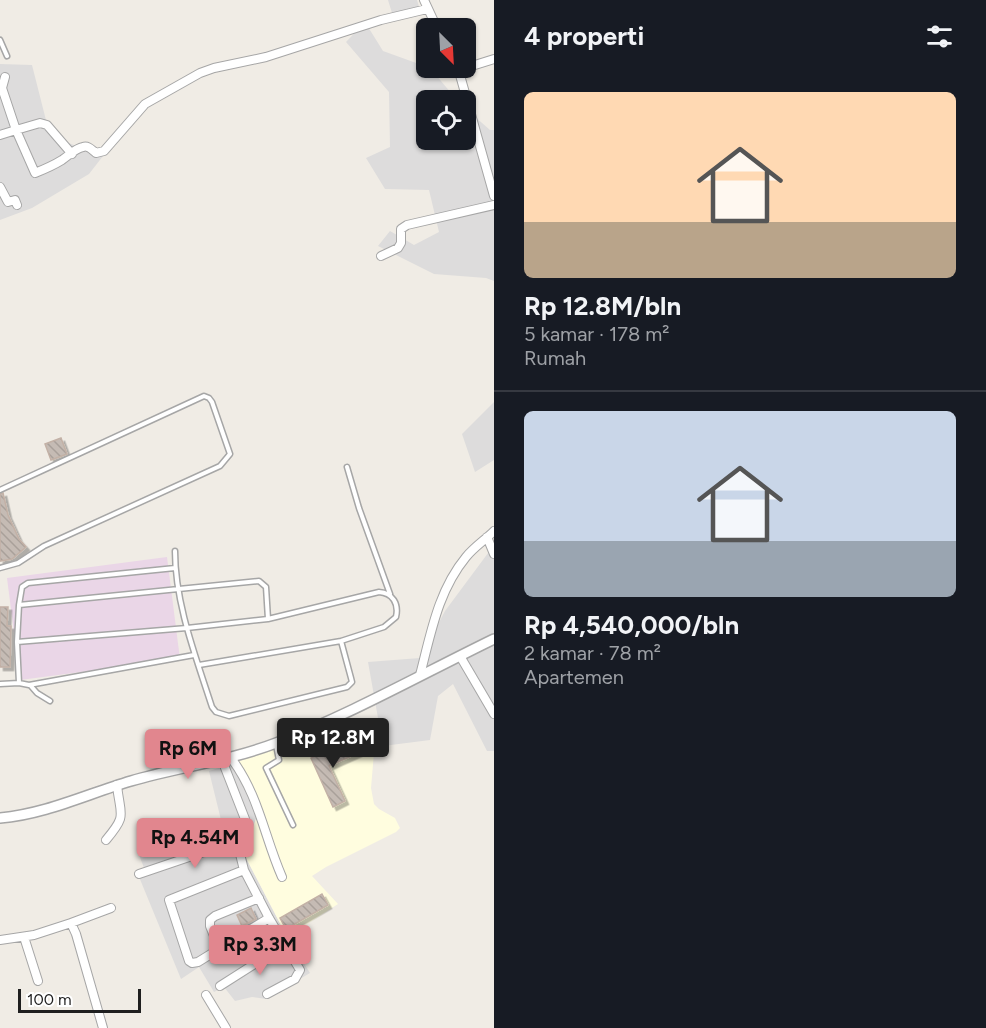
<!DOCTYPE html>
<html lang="id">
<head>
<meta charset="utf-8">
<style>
	body { margin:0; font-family:Figtree,sans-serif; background:#242831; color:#f1f3f6; height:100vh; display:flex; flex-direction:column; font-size:22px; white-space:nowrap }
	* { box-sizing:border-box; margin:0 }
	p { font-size:20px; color:#9ea1a6 }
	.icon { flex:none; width:33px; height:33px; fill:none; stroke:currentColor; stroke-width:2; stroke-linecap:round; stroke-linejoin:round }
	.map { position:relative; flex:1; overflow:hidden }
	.panel { display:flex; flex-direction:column; background:#171b24; width:492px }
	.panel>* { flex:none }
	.needle { width:39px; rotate:156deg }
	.buttons { position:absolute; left:416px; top:18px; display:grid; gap:12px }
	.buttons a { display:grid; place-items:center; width:60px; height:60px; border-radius:9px; background:#171b24; box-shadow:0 2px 4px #0004; font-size:30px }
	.scale { position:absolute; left:18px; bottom:15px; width:123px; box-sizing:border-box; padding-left:6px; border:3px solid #1f1f1f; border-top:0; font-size:16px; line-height:21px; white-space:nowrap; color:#1f1f1f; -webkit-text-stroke:4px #fff; paint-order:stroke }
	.price { position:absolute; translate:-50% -51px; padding:0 14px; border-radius:6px; background:#e1868e; color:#111; font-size:20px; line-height:39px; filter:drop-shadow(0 2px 3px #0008) }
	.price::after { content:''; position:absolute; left:50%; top:36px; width:18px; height:14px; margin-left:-9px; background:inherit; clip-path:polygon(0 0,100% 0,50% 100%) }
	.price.selected { background:#222; color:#fff }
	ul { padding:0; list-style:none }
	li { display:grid; align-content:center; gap:12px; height:318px; padding:0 30px }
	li+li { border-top:2px solid #363941 }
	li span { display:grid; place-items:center; height:186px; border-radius:9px; color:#555 }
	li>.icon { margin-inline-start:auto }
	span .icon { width:108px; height:108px; fill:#fffc; stroke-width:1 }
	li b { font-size:26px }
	h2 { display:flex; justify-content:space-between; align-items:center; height:72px; padding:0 30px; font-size:26px }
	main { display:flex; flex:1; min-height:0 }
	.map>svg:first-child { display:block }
	.residential { fill:#dddcdc }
	.industrial { fill:#ead6e7 }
	.education { fill:#fffddf }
	.building { fill:url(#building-back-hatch); stroke:#c3b1a6; stroke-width:1.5; filter:url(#shadow) }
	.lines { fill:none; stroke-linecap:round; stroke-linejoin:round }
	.service-casing { stroke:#a6a6a6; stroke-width:7 }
	.minor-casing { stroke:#a6a6a6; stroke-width:10 }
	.tertiary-casing { stroke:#a6a6a6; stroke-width:12 }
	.service { stroke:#fff; stroke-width:4 }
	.minor { stroke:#fff; stroke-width:8 }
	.tertiary { stroke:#fff; stroke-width:9 }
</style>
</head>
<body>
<main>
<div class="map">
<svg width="494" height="1028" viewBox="0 0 494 1028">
	<defs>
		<pattern id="building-back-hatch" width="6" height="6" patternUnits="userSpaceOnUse" patternTransform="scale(1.5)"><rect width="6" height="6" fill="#c5bbb4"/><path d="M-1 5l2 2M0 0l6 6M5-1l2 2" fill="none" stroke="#a9a09a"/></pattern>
		<filter id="shadow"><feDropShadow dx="3.5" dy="3.5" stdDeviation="0" flood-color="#0004"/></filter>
	</defs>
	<rect width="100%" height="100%" fill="#f0ece5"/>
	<path class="residential" d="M388 0H417L421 13H392Z
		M365 22 383 51 430 68 457 100H426V140H465V108L490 130H494V281L486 278 434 274 378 246 390 231 414 245 439 232 429 190 385 189 366 158 390 147 389 92 346 42Z
		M0 64 32 65 50 136 103 156 89 174 32 208 0 220Z
		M494 402V460L475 472 462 434Z
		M494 545V751H487L453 684 438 696 430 740 383 746 368 662 420 658 445 611Z
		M231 764 258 813 244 854 287 937 310 973 266 999 252 997 235 1001 224 987 214 992 199 967 181 979 137 872 144 868 138 852 221 820 209 771Z"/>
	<path class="industrial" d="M167 557 180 659 20 680 7 578Z"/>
	<path class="education" d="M376 729 371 788 374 804 379 809 395 818 400 828 396 832 326 867 312 876 338 904 287 937 244 854 258 813 231 764 295 742 301 756 335 741 337 744Z"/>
	<path class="building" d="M61 438 67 454 51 460 45 444Z
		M3 493 8 515 19 539 26 547 12 559 0 561V494Z
		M0 607H8L7 626H11L10 667H0Z
		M352 739 358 753 329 766 345 801 333 807 311 758Z
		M322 894 328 905 286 929 280 918Z
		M251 908 256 919 242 926 237 915Z"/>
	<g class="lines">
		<g class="service-casing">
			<path id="service" d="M0 40 7 56
				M347 467 359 508 390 594
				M0 490 204 396 209 398 212 402 230 454 220 466 44 546 18 563 0 568
				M175 551C175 604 196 657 212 707L216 712 229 716 347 687 352 682 351 678 341 641
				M19 605 22 587 28 583 175 568
				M17 642 187 628 268 619 379 592C393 593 399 604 396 617L384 627 341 641 199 665
				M19 683 17 642 19 605 259 581 266 587 268 619
				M0 684 19 683 29 685 194 655
				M30 685 37 693 50 701
				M276 745 279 760 266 768 293 825"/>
		</g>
		<g class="minor-casing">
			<path id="minor" d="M424 0 437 28
				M458 68 494 196
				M459 70 494 59
				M0 135 16 130 2 88 5 77
				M72 154 47 125 40 123 16 130 35 173C45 169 54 165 62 160 68 156 76 148 83 147 88 145 92 150 96 153L104 151 145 104 200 73 214 68 266 57 381 20 427 9
				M0 187 8 202 15 200 17 205
				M381 256 398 248 401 243V229L407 225 494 205
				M487 537 494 554
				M460 656 494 714
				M420 675C431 633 438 591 466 557 474 547 485 540 494 531
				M231 758C259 795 264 836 282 877
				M222 760 245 819 246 825 240 854 244 870 269 918 300 970 295 979 267 994
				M106 840C128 814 120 816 117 785
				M244 870 169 900 189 961 192 963 198 962 269 918
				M139 874 242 839
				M71 923 111 908
				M24 937 38 981
				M0 940 34 935 71 923 76 934 103 1028
				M219 948 210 926V920L215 916 259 898
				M220 986 286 944
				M206 995 226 1028"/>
		</g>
		<g class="tertiary-casing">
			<path id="tertiary" d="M0 818C46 814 87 794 131 781 179 767 229 761 276 743 351 714 422 674 494 639"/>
		</g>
		<use href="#service" class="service"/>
		<use href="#minor" class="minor"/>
		<use href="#tertiary" class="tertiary"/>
	</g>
</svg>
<div class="buttons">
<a><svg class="needle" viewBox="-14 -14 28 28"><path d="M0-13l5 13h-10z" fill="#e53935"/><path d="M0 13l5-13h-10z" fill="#9ea1a6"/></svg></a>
<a><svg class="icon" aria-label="locate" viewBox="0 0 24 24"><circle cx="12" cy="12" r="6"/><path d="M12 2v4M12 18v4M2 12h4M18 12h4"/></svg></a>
</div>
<div class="scale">100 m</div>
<b class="price selected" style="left:333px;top:769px">Rp 12.8M</b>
<b class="price" style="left:188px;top:780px">Rp 6M</b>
<b class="price" style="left:195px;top:869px">Rp 4.54M</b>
<b class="price" style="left:260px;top:976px">Rp 3.3M</b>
</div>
<section class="panel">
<h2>4 properti<svg class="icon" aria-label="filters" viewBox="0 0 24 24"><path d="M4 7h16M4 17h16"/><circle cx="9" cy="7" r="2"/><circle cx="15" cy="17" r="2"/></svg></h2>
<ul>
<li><span style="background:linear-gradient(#ffd9b3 70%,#b9a48a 0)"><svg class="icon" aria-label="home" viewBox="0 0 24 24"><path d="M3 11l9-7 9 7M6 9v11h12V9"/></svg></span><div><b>Rp 12.8M/bln</b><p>5 kamar · 178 m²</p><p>Rumah</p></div></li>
<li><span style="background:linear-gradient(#c9d6e8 70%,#9aa5b1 0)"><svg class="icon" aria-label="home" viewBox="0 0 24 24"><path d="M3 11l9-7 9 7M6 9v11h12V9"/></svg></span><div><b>Rp 4,540,000/bln</b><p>2 kamar · 78 m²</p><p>Apartemen</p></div></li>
</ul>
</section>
</main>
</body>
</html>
